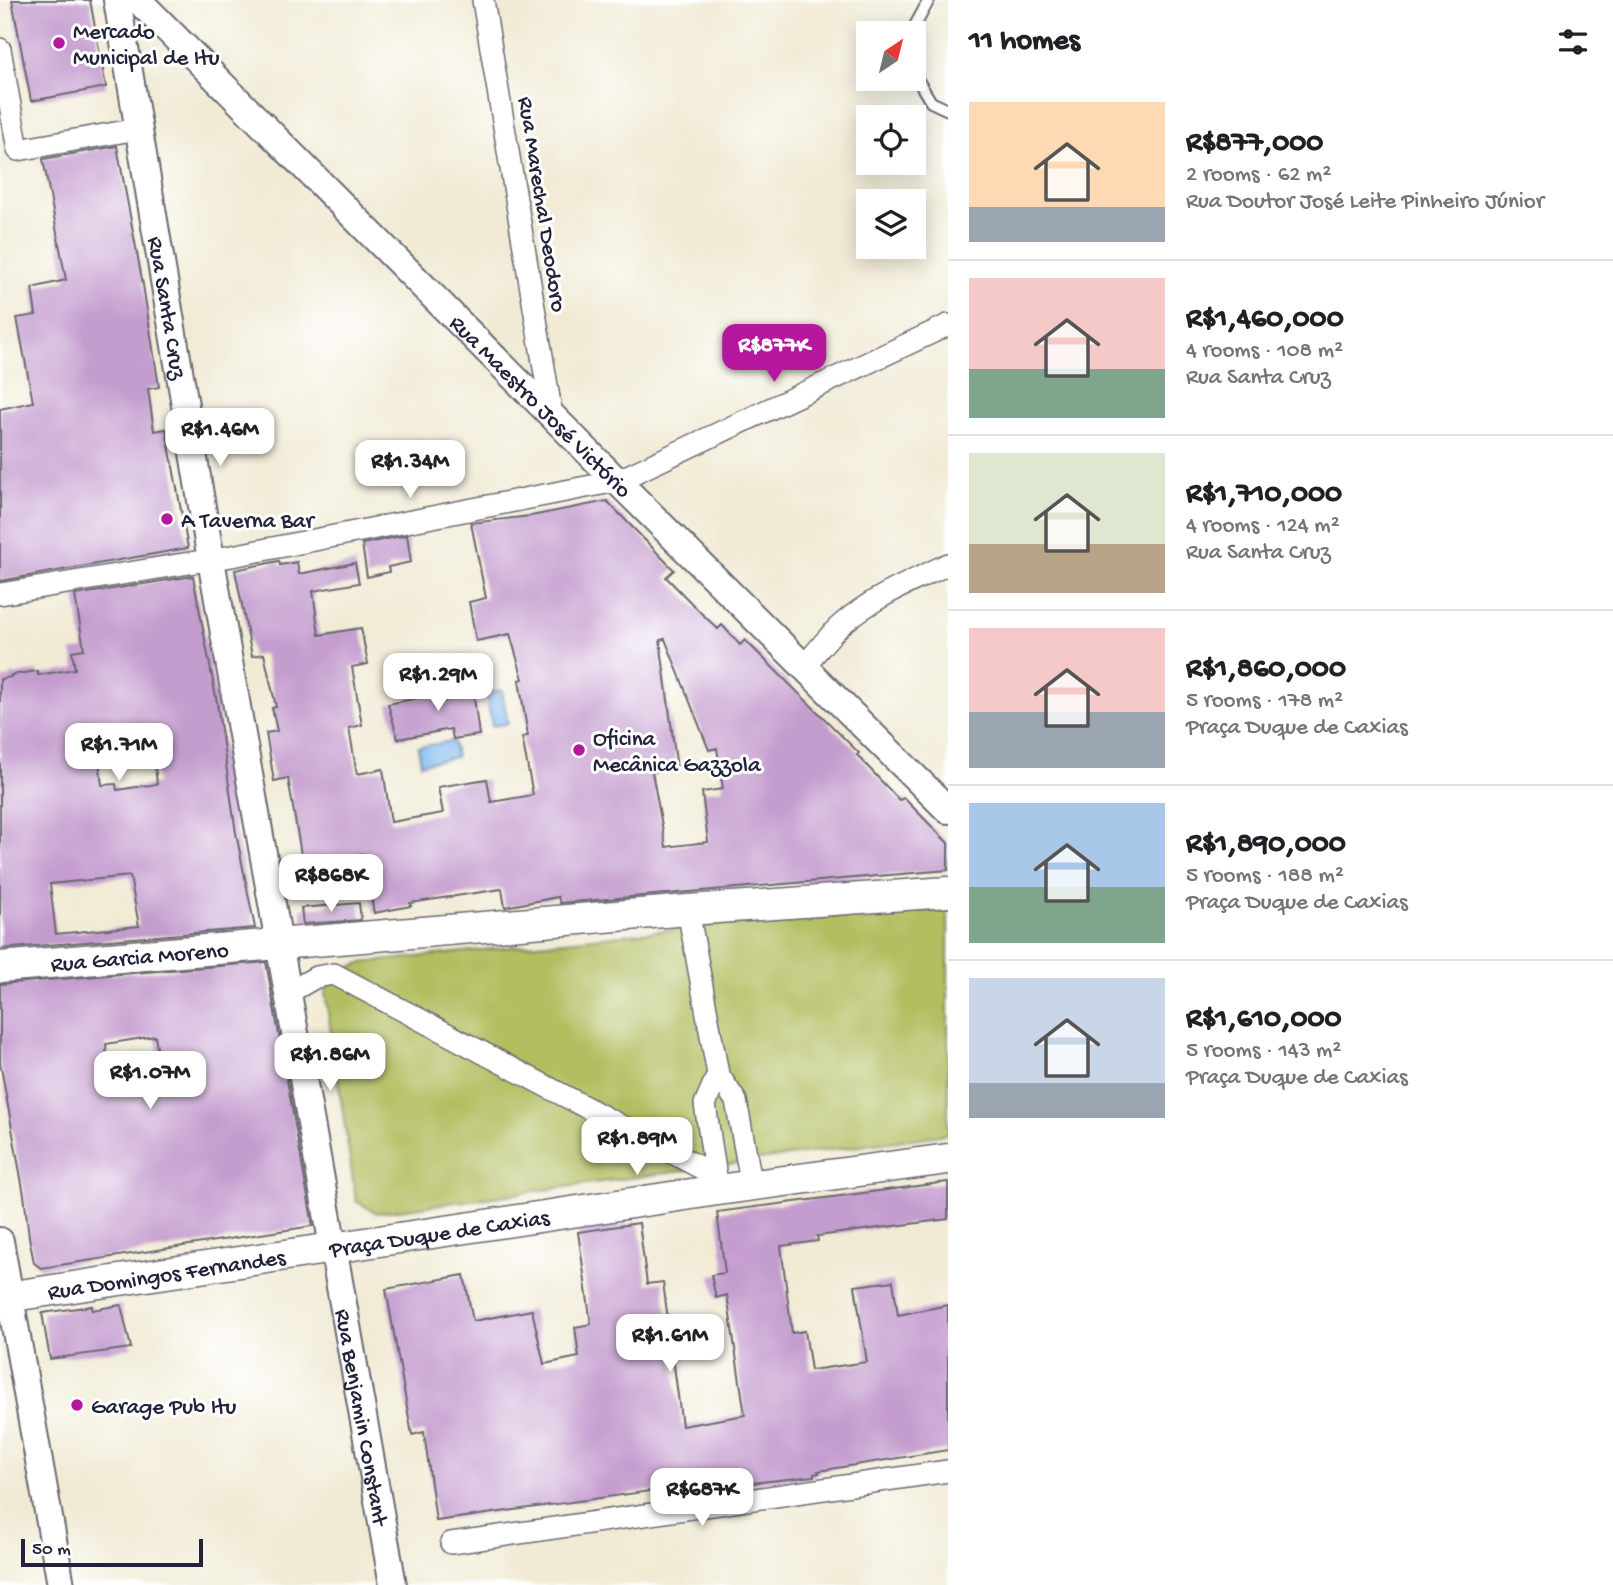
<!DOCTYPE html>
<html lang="en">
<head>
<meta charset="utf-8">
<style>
	body { margin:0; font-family:"Gochi Hand",sans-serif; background:#f6f6f6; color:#202124; height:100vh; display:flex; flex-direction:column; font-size:26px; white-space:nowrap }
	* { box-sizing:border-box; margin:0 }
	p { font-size:23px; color:#757577 }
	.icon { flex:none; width:38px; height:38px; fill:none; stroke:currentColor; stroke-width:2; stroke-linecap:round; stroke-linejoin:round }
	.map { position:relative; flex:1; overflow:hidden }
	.side { display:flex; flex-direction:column; background:#fff; width:665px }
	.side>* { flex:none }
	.needle { width:46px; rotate:35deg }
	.controls { position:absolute; left:856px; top:21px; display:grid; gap:14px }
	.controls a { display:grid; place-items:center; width:70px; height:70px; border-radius:0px; background:#fff; box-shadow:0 4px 18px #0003; font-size:35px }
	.scale { position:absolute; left:21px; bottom:18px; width:182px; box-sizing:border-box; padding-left:7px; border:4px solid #22223b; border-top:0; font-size:19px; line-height:24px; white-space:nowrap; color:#22223b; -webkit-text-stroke:5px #fff; paint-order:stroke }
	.price { position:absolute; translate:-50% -60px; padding:0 16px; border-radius:14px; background:#fff; color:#222; font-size:23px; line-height:46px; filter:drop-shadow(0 2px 4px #0008) }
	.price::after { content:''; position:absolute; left:50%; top:42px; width:21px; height:16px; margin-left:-10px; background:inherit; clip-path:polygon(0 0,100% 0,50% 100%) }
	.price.current { background:#b5179e; color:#fff }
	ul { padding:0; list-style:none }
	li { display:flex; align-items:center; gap:21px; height:175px; padding:0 21px }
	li+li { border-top:2px solid #e0e0e0 }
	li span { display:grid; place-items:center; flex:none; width:196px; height:140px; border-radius:0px; color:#555 }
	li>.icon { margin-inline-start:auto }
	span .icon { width:84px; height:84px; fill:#fffc; stroke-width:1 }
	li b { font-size:30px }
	h2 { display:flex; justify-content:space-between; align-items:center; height:84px; padding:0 21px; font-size:30px }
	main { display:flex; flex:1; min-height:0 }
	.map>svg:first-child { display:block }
	.green { fill:#b2be60; stroke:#6a704e; stroke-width:2 }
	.water { fill:#7cb5ed; stroke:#4f6c94; stroke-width:2 }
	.building { fill:#c49dcf; fill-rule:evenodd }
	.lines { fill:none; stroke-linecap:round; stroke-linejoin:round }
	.service-casing { stroke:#6a6871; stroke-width:14 }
	.minor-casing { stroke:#6a6871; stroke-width:24 }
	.tertiary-casing { stroke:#6a6871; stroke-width:30 }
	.secondary-casing { stroke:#6a6871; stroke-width:33 }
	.service { stroke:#fff; stroke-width:10 }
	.minor { stroke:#fff; stroke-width:21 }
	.tertiary { stroke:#fff; stroke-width:26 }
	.secondary { stroke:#fff; stroke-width:30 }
	.poi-dot { fill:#b5179e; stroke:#fff; stroke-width:2.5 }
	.labels { text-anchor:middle; stroke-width:6; stroke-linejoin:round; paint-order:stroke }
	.poi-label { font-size:23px; fill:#22223b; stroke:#fff; text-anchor:start }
	.street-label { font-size:23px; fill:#22223b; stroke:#fff }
</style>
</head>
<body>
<main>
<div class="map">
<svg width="948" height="1585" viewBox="0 0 948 1585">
	<rect width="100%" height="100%" fill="#fff"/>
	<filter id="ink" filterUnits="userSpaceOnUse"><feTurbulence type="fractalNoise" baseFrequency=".0143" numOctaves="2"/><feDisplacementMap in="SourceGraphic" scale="14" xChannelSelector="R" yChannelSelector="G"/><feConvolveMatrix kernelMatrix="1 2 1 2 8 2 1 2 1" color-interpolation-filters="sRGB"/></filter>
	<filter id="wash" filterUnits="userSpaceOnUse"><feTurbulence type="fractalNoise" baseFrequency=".00686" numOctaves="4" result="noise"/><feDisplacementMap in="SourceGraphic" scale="28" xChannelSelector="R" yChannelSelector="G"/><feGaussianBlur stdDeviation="1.57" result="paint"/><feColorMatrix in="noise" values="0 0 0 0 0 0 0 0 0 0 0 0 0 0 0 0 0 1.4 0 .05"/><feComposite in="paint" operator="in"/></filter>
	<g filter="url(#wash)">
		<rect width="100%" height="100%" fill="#f1ebd5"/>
		<path class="green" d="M948 909V1134L377 1213 356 1201 325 992 334 974 361 963 723 924Z"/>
		<path class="water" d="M502 690 508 724 492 726 486 693Z
			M453 741 456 757 421 764 418 747Z"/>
		<g id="blocks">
			<path class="building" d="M12 0H90L106 87 31 101Z
				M117 146 143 285 159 387 148 389 154 431 166 429 188 548 0 581V409L33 402 17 318 36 315 32 288 66 280 43 159Z
				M607 501 674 570 666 577 701 613 718 629 722 625 740 645 745 640 859 753 857 755 899 800 904 798 948 843V870L560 903 558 897 505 907 502 889 410 903 411 906 374 913 363 854 303 866 288 778 274 781 266 733 277 731 272 708 276 707 264 654 252 656 235 570 279 561 280 565 297 562 299 574 355 563 359 583 313 591 319 635 361 628 368 664 352 667 362 725 349 728 357 774 383 769 391 822 443 813 438 787 487 779 491 802 533 795 522 737 528 736 519 680 523 679 510 634 476 641 469 602 486 598 471 523 531 516ZM665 639 709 750 717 748 723 789 702 792 708 842 666 847 652 772 677 769 660 640Z
				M407 535 411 562 388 567 389 572 367 577 362 544Z
				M193 576 217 703 236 833 255 928 0 949V679L11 677V675L37 671 38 675 75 669 72 651 84 649 75 595ZM152 740 157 784 117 790 116 784 102 785 97 747ZM130 876 139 926 56 934 50 884Z
				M471 675 479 735 453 739 451 729 398 739 388 704 455 691 453 678Z
				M359 903 361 920 303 924 301 908Z
				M266 962 313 1226 41 1268 34 1263 29 1237 24 1195 0 1062V984ZM155 1036 162 1079 108 1082 106 1044Z
				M948 1182V1219L817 1236 818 1241 781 1246 792 1333 805 1331 811 1370 867 1362 855 1286 893 1281 898 1315 948 1305V1450L818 1471 819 1473 814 1474V1476L672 1492 671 1488 436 1521 424 1432 412 1435 386 1289 464 1275 473 1321 532 1310 544 1364 579 1357 575 1327 591 1324 578 1232 639 1223 647 1284 663 1282 682 1426 745 1415 727 1295 716 1298 711 1275 725 1273 717 1212Z
				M121 1305 131 1348 50 1359 42 1313 92 1306V1310Z"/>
		</g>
	</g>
	<g filter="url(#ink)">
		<use href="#blocks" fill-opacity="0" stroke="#6a6871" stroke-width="2"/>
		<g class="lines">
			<g class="service-casing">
				<path id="service" d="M911 33 929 0
					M914 74 931 102 948 110"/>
			</g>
			<g class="minor-casing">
				<path id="minor" d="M483 0 552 416
					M0 49 18 150 138 129
					M0 594 232 556 617 481 948 325
					M805 665C817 652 828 636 842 624 873 597 911 582 948 564
					M688 910 718 1074 736 1101 752 1186
					M288 993 316 977 334 974 716 1176
					M717 1184 705 1104 718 1074
					M451 1543 948 1471"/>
			</g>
			<g class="tertiary-casing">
				<g id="tertiary">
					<path id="s1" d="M117 0 211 560 393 1585"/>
					<path id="s2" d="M138 0 617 481 948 810"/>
					<path d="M0 1241 61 1585"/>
				</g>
			</g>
			<g class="secondary-casing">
				<g id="secondary">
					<path id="s3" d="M0 967 688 910 948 892"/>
					<path id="s4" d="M0 1298 718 1190 948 1159"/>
				</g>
			</g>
			<use href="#service" class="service"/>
			<use href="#minor" class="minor"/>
			<use href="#tertiary" class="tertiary"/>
			<use href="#secondary" class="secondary"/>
		</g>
	</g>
	<g class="poi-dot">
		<circle cx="59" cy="43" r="7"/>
		<circle cx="167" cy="519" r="7"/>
		<circle cx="579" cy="750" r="7"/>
		<circle cx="77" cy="1405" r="7"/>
	</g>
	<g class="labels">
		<g class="poi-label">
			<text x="73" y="38">Mercado<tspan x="73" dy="26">Municipal de Itu</tspan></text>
			<text x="181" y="527">A Taverna Bar</text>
			<text x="593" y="745">Oficina<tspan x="593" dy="26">Mecânica Gazzola</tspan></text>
			<text x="91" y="1413">Garage Pub Itu</text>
		</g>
		<g class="street-label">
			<text transform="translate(544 204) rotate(81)" y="8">Rua Marechal Deodoro</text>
			<text dy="8" stroke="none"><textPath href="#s1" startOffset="312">Rua Santa Cruz</textPath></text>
			<text dy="8" stroke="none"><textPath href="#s2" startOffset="572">Rua Maestro José Victório</textPath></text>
			<text dy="8" stroke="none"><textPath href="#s3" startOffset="140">Rua Garcia Moreno</textPath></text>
			<text dy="8" stroke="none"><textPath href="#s4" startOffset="444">Praça Duque de Caxias</textPath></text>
			<text dy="8" stroke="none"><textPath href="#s4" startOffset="168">Rua Domingos Fernandes</textPath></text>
			<text dy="8" stroke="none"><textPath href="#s1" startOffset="1438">Rua Benjamin Constant</textPath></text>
		</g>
	</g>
</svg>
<div class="controls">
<a><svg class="needle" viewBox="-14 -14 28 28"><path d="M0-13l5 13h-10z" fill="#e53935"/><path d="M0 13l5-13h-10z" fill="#757577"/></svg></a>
<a><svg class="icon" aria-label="locate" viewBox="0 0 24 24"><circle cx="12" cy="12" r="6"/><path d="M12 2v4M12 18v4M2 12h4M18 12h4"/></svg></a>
<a><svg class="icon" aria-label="layers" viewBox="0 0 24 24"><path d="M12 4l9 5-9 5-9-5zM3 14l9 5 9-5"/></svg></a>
</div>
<div class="scale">50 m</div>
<b class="price current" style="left:774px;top:384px">R$877K</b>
<b class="price" style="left:220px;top:468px">R$1.46M</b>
<b class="price" style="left:410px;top:500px">R$1.34M</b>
<b class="price" style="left:438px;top:713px">R$1.29M</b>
<b class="price" style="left:119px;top:783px">R$1.71M</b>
<b class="price" style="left:331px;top:914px">R$868K</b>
<b class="price" style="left:330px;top:1093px">R$1.86M</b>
<b class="price" style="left:150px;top:1111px">R$1.07M</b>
<b class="price" style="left:637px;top:1177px">R$1.89M</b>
<b class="price" style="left:670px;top:1374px">R$1.61M</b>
<b class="price" style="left:702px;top:1528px">R$687K</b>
</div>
<section class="side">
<h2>11 homes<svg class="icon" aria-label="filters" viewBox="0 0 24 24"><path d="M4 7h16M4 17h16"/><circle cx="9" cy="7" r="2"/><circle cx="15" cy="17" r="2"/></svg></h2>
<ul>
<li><span style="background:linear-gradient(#ffd9b3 75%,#9aa5b1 0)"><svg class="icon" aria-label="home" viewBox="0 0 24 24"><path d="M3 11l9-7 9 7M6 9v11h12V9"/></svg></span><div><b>R$877,000</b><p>2 rooms · 62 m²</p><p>Rua Doutor José Leite Pinheiro Júnior</p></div></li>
<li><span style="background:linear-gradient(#f6c9c9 65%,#7fa58c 0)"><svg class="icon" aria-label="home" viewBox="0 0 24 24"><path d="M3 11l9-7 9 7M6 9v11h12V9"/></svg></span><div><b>R$1,460,000</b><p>4 rooms · 108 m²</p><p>Rua Santa Cruz</p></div></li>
<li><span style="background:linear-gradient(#dfe7d0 65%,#b9a48a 0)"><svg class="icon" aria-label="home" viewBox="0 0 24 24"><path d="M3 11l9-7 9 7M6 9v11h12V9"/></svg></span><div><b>R$1,710,000</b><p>4 rooms · 124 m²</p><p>Rua Santa Cruz</p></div></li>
<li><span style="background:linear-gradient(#f6c9c9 60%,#9aa5b1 0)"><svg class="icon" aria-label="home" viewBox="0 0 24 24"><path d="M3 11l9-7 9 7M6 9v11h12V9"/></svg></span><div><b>R$1,860,000</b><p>5 rooms · 178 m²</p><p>Praça Duque de Caxias</p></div></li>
<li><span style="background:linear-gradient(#a9c7e8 60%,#7fa58c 0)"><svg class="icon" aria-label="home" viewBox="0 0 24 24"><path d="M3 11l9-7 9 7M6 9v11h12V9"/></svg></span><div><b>R$1,890,000</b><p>5 rooms · 188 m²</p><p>Praça Duque de Caxias</p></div></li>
<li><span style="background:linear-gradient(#c9d6e8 75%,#9aa5b1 0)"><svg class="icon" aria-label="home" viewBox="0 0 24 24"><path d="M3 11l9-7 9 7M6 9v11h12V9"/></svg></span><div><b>R$1,610,000</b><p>5 rooms · 143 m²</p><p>Praça Duque de Caxias</p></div></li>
</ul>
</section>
</main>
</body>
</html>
